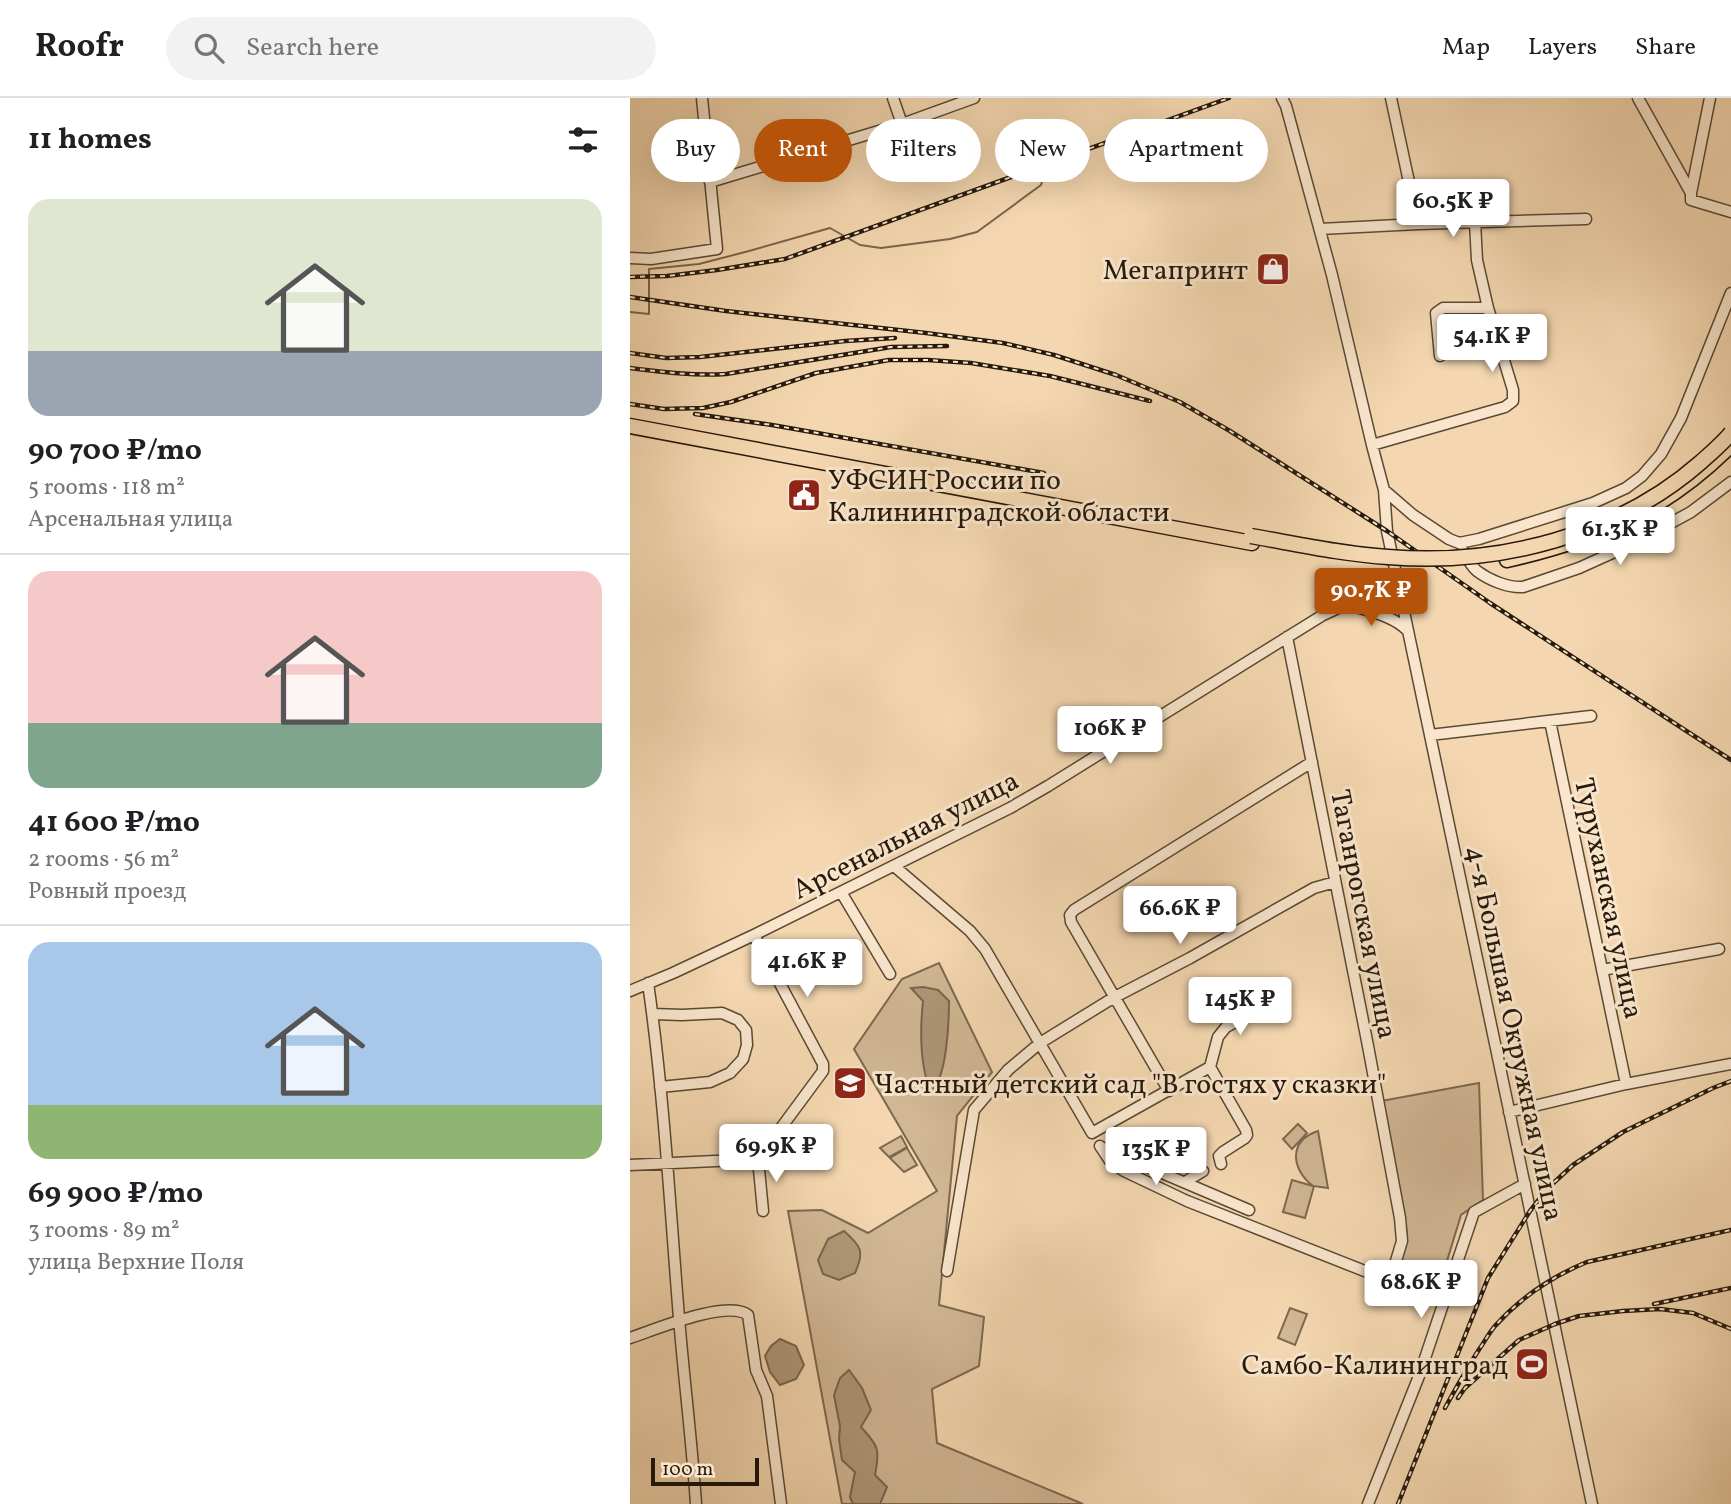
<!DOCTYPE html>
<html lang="en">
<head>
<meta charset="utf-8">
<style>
	body { margin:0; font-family:Vollkorn,serif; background:#f2f2f2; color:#202124; height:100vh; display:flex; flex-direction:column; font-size:26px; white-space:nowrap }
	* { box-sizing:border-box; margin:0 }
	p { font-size:23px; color:#757577 }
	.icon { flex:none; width:38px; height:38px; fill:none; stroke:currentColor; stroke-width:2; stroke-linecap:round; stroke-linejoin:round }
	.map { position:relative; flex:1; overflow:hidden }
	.side { display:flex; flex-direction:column; background:#fff; width:630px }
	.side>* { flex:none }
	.guide { position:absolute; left:21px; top:21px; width:665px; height:63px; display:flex; gap:14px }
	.scale { position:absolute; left:21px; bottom:18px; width:108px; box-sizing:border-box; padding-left:7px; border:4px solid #271a0b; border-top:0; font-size:19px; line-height:24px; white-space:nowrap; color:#271a0b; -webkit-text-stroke:5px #f8e5cc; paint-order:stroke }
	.price { position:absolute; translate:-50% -60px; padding:0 16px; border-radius:7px; background:#fff; color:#222; font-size:23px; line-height:46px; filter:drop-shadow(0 2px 4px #0008) }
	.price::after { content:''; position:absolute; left:50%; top:42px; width:21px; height:16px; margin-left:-10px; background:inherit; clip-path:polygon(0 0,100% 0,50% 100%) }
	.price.current { background:#b45309; color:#fff }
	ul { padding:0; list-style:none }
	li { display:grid; align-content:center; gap:14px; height:371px; padding:0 28px }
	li+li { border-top:2px solid #e0e0e0 }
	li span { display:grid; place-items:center; height:217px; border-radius:21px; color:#555 }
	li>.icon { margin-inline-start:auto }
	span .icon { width:126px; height:126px; fill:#fffc; stroke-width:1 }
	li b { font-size:30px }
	h2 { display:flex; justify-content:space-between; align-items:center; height:84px; padding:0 28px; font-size:30px }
	.pill { padding:0 24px; border-radius:32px; background:#fff; box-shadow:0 7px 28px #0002; font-size:24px; line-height:63px }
	.pill.current { background:#b45309; color:#fff }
	header { display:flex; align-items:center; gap:42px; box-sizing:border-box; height:98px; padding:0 35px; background:#fff; border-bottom:2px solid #e0e0e0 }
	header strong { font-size:33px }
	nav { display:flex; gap:38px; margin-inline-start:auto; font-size:24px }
	.search { width:490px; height:63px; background:#f2f2f2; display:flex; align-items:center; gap:18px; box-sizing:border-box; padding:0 24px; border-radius:38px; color:#757577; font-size:26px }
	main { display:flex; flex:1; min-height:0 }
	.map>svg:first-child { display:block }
	.green { fill:#d1b794; stroke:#7c6850; stroke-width:2 }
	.water { fill:#ae9778; stroke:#78654c; stroke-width:2 }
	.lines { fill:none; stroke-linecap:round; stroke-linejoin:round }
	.stream { stroke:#78654c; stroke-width:2 }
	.minor-casing { stroke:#5a4934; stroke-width:13 }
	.major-casing { stroke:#271a0b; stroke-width:17 }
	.minor { stroke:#f8e5cc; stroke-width:10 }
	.major { stroke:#f4d7b0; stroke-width:14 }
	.rail-casing { stroke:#271a0b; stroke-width:4.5 }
	.rail { stroke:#f8e5cc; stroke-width:2; stroke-dasharray:5; stroke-linecap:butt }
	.major-bridge-casing { stroke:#271a0b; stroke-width:17; stroke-linecap:butt }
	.major-bridge { stroke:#f4d7b0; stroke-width:14 }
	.labels { text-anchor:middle; stroke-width:6; stroke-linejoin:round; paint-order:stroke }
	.poi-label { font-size:28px; fill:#271a0b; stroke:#f8e5cc; text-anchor:end }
	.street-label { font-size:28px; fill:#271a0b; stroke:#f8e5cc }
</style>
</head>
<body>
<header>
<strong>Roofr</strong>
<div class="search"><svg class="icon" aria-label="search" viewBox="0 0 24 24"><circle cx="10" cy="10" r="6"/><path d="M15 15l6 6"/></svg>Search here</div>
<nav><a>Map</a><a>Layers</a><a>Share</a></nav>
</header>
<main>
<section class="side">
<h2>11 homes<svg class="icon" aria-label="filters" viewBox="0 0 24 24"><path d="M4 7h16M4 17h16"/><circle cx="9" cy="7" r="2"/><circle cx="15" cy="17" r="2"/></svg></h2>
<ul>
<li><span style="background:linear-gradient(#dfe7d0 70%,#9aa5b1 0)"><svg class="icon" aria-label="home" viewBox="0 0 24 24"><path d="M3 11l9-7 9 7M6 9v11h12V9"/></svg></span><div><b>90 700 ₽/mo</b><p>5 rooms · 118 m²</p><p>Арсенальная улица</p></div></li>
<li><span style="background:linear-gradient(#f6c9c9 70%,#7fa58c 0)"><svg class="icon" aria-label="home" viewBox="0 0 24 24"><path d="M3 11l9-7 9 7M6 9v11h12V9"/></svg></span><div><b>41 600 ₽/mo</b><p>2 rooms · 56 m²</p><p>Ровный проезд</p></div></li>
<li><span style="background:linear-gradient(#a9c7e8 75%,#8fb573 0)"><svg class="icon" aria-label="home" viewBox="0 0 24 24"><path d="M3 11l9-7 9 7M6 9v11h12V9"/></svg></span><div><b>69 900 ₽/mo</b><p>3 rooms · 89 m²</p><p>улица Верхние Поля</p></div></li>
</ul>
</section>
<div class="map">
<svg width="1101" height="1406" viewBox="0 0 1101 1406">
	<rect width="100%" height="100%" fill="#f4d7b0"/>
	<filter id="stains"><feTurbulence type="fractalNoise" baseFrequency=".00286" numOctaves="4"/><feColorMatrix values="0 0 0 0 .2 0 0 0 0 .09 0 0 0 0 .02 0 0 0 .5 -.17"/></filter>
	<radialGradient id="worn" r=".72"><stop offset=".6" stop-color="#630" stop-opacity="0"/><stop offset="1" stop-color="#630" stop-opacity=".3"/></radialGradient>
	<path class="green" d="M309 865 362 974 327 1018 309 1207 354 1219 349 1268 302 1291 307 1345 453 1406H212L158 1113 192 1112 238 1135 307 1093 224 951 272 881Z
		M849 985 853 1102 831 1117 807 1196 766 1179 777 1135 751 1003Z
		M668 1026 677 1035 662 1051 653 1041Z
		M688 1033 698 1090 684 1088 675 1120 653 1114 662 1082 683 1088C661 1071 658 1043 688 1033Z
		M271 1038 277 1049 259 1059 250 1050Z
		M277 1050 287 1067 274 1074 260 1060Z
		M660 1210 677 1216 665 1247 648 1240Z"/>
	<path class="water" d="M293 889 308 892 319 903C319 924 317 980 301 994 289 966 290 932 293 903L281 890Z
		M214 1133C231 1148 235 1153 225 1175L209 1182 193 1176 188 1162 198 1141Z
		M150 1241 166 1248 174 1267 166 1281 150 1287 140 1274 135 1258 141 1248Z
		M219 1272 232 1290 241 1312 231 1329C249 1349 250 1351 245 1377L257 1389 250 1406H223L220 1399 225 1374 212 1362 209 1341 210 1328 204 1297 210 1280Z"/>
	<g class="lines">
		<path class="stream" d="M0 214 19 216V171L69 166 119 153 200 130 230 147 251 150 320 141 347 134 411 87 423 47 434 25"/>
		<g class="minor-casing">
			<path id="minor" d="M263 0 272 26
				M652 0 656 8 702 177 742 347 754 392 783 417 819 441 829 445 849 441 963 405 996 390 1012 378 1031 356 1051 320 1101 195
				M761 0 788 126
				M1008 0 1061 95V102L1101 114
				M80 84 272 26 344 0
				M1061 95 1080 0
				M690 131 788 126 956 121
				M0 160 21 161 87 151 72 0
				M810 258 806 215 813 210H858
				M742 347 875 309 883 303V292L858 210 847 162 845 124
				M754 392 757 433 962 1406
				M833 453C837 460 841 468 847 473 859 482 878 490 893 489L949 470 1000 447 1061 414 1101 384
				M800 637 961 618
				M264 768 340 833 355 851 462 1035 580 969 616 1032 617 1037 615 1040 593 1054 589 1058 591 1066
				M211 794 260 876
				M124 837 193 966V973L128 1061 133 1113
				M972 872 1089 851
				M18 885C34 996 40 1109 49 1220 54 1282 62 1344 66 1406
				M0 893 43 875 124 837 380 710 418 688 693 517 717 506C737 513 762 517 777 532
				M23 916 52 917 92 915 108 922 116 932 117 947 113 961 100 975 80 984 30 989
				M580 969 588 939 596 929 636 907
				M996 986 1101 966
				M539 993 441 824 440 817 444 812 682 664
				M879 1014 996 986 920 623
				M470 1048 480 1063 494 1073 557 1103 760 1183 772 1143 770 1120 738 948 657 539
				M471 1049 619 1112
				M0 1067 128 1061
				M555 1084 573 1073
				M317 1173 344 1012 378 972 410 945 483 900 560 860 684 790 705 784
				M0 1240C24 1232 97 1201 118 1217L126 1272 137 1298 151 1406
				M738 1406 789 1278 844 1114 895 1086"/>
		</g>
		<g class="major-casing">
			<path id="major" d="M0 328 622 445
				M877 462C968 441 1034 414 1101 347"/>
		</g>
		<use href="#minor" class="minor"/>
		<use href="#major" class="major"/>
		<g class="rail-casing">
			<path id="rail" d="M0 179 37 178 87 172 155 161 599 0
				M0 199 96 213 296 235 373 245 424 257 486 277 550 304 600 333 757 433 860 505 1101 662
				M0 255 36 260 70 259 215 243 265 240
				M0 270C32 274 63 278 96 276L261 249 317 248
				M0 306 34 311 73 310 101 304 186 275 259 262H298L341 265 420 278 520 303
				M65 316 142 327 414 375
				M1024 1206 1101 1190
				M828 1300 835 1290 889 1242 925 1226 949 1218 993 1213 1030 1211 1063 1215 1101 1231
				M815 1310C826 1290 837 1270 850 1250 855 1243 859 1235 865 1228 890 1200 923 1178 957 1164L1101 1132
				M768 1406 858 1180 900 1113 918 1090 943 1067 993 1034 1083 990 1101 983"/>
		</g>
		<use href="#rail" class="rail"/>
		<g class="major-bridge-casing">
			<path id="major-bridge" d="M621 438C667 446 712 456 758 459 868 468 987 438 1071 364 1081 355 1092 346 1101 335"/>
		</g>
		<use href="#major-bridge" class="major-bridge"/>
	</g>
	<defs>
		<g id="shop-square" transform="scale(1.75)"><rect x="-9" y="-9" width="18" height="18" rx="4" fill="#8f2418" stroke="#f8e5cc"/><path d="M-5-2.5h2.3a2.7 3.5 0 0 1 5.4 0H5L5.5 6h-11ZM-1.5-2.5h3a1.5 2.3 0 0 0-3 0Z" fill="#fff"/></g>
		<g id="civic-square" transform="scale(1.75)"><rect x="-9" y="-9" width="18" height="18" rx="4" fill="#8f2418" stroke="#f8e5cc"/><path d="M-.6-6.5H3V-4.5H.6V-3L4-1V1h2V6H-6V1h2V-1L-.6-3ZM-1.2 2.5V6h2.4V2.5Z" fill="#fff"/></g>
		<g id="school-square" transform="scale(1.75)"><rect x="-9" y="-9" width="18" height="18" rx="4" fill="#8f2418" stroke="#f8e5cc"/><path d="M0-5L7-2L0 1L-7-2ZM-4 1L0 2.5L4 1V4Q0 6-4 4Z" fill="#fff"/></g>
		<g id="stadium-square" transform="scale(1.75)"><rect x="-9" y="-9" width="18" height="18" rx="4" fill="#8f2418" stroke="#f8e5cc"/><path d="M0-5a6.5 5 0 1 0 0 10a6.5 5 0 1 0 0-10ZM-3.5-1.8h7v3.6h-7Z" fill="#fff"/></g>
	</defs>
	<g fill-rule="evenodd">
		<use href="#shop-square" x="643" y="171"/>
		<use href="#civic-square" x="174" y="397"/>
		<use href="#school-square" x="220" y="985"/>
		<use href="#stadium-square" x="902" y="1266"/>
	</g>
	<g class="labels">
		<g class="poi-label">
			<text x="618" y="181">Мегапринт</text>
			<text x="198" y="391" text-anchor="start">УФСИН России по<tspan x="198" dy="32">Калининградской области</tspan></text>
			<text x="244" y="995" text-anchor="start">Частный детский сад "В гостях у сказки"</text>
			<text x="878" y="1276">Самбо-Калининград</text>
		</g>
		<g class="street-label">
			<text transform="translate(275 736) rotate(-27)" y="10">Арсенальная улица</text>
			<text transform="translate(980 800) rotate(78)" y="10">Туруханская улица</text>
			<text transform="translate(735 816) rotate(79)" y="10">Таганрогская улица</text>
			<text transform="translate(886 935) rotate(78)" y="10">4-я Большая Окружная улица</text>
		</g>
	</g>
	<rect width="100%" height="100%" filter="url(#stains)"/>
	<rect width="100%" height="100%" fill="url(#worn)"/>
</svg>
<div class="scale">100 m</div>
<b class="price" style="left:823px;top:141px">60.5K ₽</b>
<b class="price" style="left:862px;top:276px">54.1K ₽</b>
<b class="price" style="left:990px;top:469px">61.3K ₽</b>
<b class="price current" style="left:741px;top:530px">90.7K ₽</b>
<b class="price" style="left:480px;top:668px">106K ₽</b>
<b class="price" style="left:550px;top:848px">66.6K ₽</b>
<b class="price" style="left:177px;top:901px">41.6K ₽</b>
<b class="price" style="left:610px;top:939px">145K ₽</b>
<b class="price" style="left:146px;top:1086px">69.9K ₽</b>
<b class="price" style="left:526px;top:1089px">135K ₽</b>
<b class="price" style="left:791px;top:1222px">68.6K ₽</b>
<div class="guide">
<a class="pill">Buy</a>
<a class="pill current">Rent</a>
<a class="pill">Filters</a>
<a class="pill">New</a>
<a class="pill">Apartment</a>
</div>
</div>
</main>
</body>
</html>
